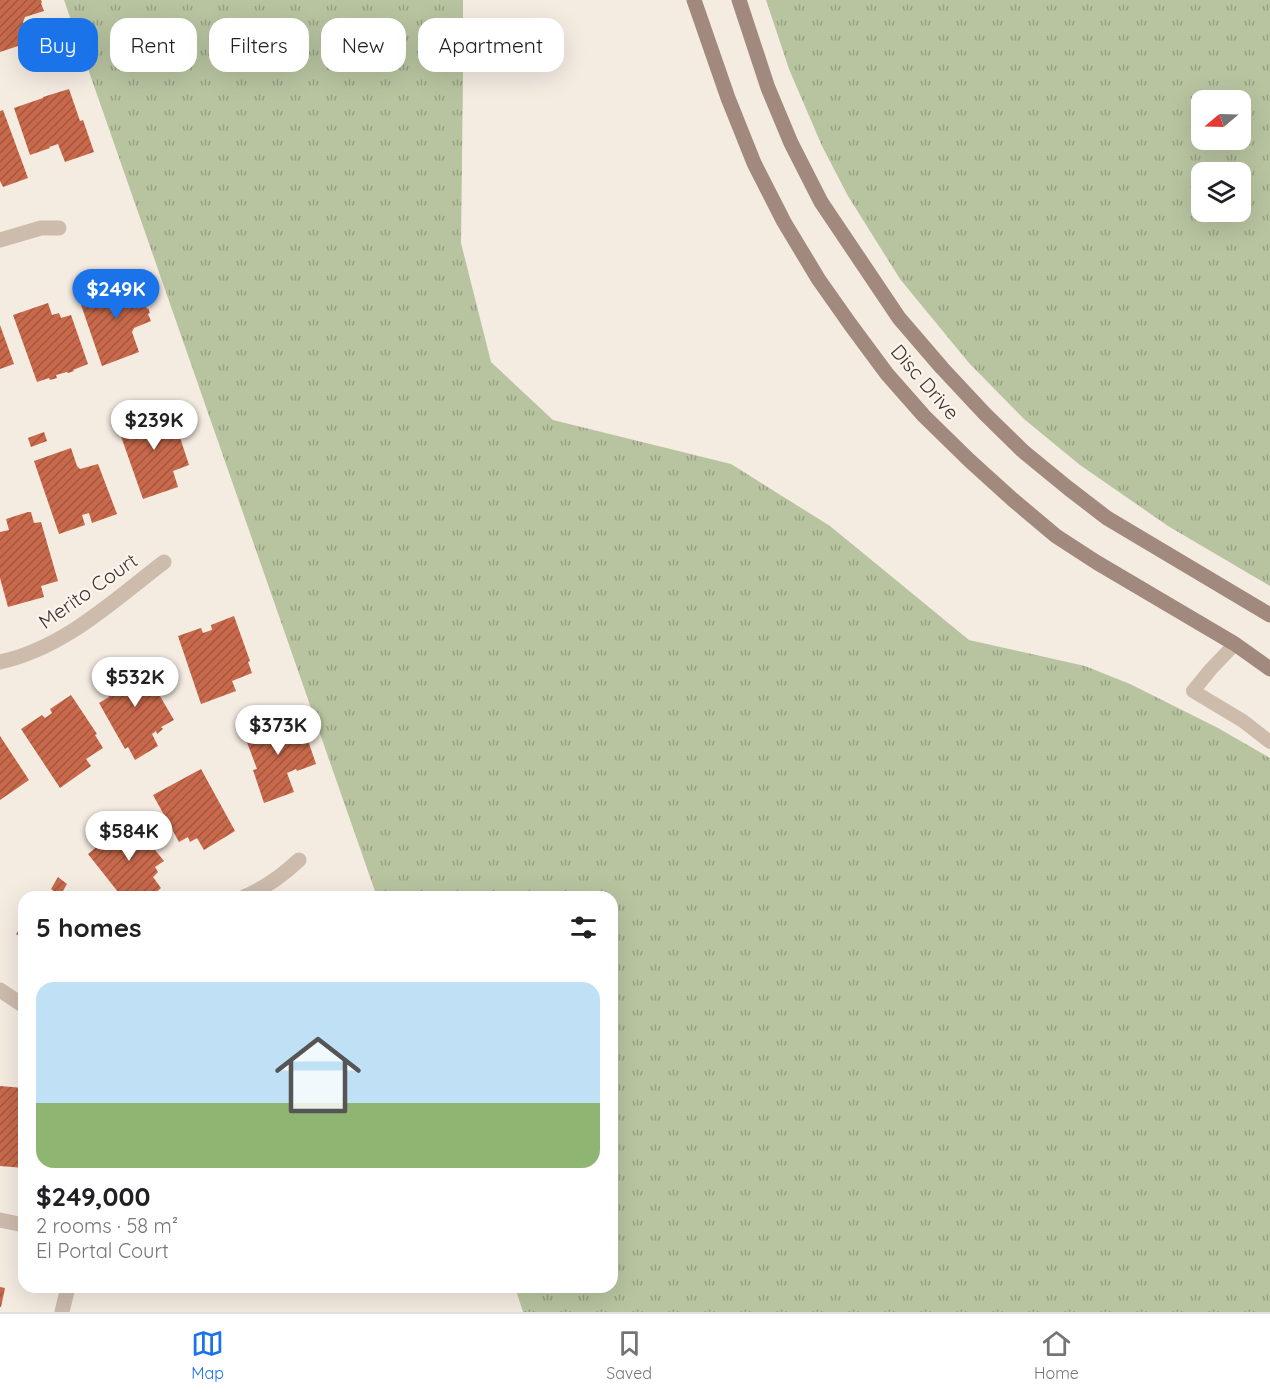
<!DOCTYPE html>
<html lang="en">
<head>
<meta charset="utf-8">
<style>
	body { margin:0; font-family:Quicksand,sans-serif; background:#f6f6f6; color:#202124; height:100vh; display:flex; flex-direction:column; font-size:22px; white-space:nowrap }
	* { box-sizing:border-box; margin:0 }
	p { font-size:20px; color:#757577 }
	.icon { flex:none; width:33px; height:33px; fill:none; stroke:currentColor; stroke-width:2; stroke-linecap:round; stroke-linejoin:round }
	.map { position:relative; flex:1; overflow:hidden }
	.sheet { position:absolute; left:18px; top:891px; width:600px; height:402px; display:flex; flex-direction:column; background:#fff; border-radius:18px; box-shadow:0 6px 24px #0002 }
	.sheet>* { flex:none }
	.banner { position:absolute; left:18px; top:18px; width:600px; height:54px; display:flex; gap:12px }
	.needle { width:39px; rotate:251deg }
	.fabs { position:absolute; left:1191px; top:90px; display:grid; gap:12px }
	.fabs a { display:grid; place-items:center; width:60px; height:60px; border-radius:12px; background:#fff; box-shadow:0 6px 24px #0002; font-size:30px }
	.price { position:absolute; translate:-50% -51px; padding:0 14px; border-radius:21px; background:#fff; color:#222; font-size:20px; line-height:39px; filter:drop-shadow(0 2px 3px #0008) }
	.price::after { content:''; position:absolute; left:50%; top:36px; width:18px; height:14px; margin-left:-9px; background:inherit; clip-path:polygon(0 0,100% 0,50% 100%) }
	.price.active { background:#1a73e8; color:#fff }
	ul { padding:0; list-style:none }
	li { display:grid; align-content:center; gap:12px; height:318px; padding:0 18px }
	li+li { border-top:2px solid #e0e0e0 }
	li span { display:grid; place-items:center; height:186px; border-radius:18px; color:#555 }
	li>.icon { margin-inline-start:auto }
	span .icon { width:108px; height:108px; fill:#fffc; stroke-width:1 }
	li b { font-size:26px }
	h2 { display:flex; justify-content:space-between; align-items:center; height:72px; padding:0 18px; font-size:26px }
	.tag { padding:0 21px; border-radius:18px; background:#fff; box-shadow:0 6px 24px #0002; font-size:21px; line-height:54px }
	.tag.active { background:#1a73e8; color:#fff }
	.tabs { display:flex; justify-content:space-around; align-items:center; height:84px; border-top:2px solid #e0e0e0; background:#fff; font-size:16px; color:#757577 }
	.tabs a { display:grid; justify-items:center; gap:3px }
	.tabs .active { color:#1a73e8 }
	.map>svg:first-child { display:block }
	.grass { fill:url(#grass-tufts); fill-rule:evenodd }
	.building { fill:url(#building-hatch) }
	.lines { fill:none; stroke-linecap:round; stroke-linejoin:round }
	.service { stroke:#cdbbac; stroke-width:14 }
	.minor { stroke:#cdbbac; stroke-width:15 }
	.secondary { stroke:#a18a7d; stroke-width:15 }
	.labels { text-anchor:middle; stroke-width:4.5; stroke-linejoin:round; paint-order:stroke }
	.street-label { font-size:20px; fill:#3b302b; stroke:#fbf5ee }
</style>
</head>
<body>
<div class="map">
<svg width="1270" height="1312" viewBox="0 0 1270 1312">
	<defs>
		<pattern id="grass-tufts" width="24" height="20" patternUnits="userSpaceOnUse" patternTransform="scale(1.5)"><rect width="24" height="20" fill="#b8c4a0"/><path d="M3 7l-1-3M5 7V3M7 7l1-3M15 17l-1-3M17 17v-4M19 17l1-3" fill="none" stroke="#97a083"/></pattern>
		<pattern id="building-hatch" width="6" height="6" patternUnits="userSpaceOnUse" patternTransform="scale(1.5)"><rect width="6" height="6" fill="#c8694b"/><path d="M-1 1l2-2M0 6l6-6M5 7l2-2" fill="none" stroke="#a4573f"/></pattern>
	</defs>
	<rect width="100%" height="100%" fill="#f4ebe1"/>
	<path class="grass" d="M64 0H463V75L461 243 491 362 553 420 731 464 830 526 969 640 1085 666 1130 684 1218 728 1270 758V1312H523L515 1287H612V897H377Z
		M766 0H1270V586L1168 526 1080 465 1024 419 969 363 900 279 848 196 822 146 789 69ZM1202 100H1240V140H1202ZM1202 172H1240V212H1202Z"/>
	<path class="building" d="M0 0H41L42 2 41 3 44 11 25 17 23 22 30 42 0 52Z
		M69 89 80 121 83 120 94 152 65 162 58 144 49 147 50 148 30 155 14 108 43 98V97Z
		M3 110 28 178 3 187 0 181V111Z
		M136 277 147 309 148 308 150 313 148 314 151 321 134 328 132 332 139 352 102 366 79 299 104 289 105 292 112 290 111 286Z
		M48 303 52 315 59 313 61 318 71 315 88 364 73 370 74 371 68 373 67 372 56 375 57 378 50 380 49 378 37 382 13 315Z
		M0 325 14 364 0 369Z
		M170 407 189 465 173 471 178 487 143 499 117 425Z
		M44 432 47 441 31 447 28 438Z
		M71 448 77 466 80 469 98 464 117 514 92 523 89 513 82 515 85 525 59 534 34 461Z
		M28 512H31L34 523 41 522 58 581 41 586 44 597 8 607 0 578V532L9 530 6 519Z
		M234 616 250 661 248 662 252 673 232 681 236 691 201 704 178 636 201 628 203 633 212 630 211 625Z
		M137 657 174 720 161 727 163 729 157 734 156 731 152 734 158 746 135 760 128 747 125 749 99 703 109 697 106 692 113 688 105 676Z
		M71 695 97 734 95 735 103 748 86 759 91 766 60 788 21 729 42 715 45 718 52 713 50 709Z
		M300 717 316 764 297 771 296 769 287 773 294 792 264 803 253 770 257 769 245 737 247 736 243 725 258 720 262 731Z
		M0 736 29 780 0 800Z
		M201 769 235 831 204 850 197 838 190 842 188 837 179 842 153 795Z
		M130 819 164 861 155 867 158 872 153 877 161 888 151 897H122L88 854Z
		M58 877 67 884 60 896 51 889Z
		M24 923V940L16 934Z
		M0 1086 24 1088V1168L0 1166Z
		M0 1287 5 1288 1 1307H0Z"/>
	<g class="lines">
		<path class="service" d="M1235 644 1211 669 1193 691 1243 721 1270 742"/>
		<path class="minor" d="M0 240 41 228H59
			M0 662C64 648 113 601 164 562
			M244 897C265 888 282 876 299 860
			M0 990 24 1006
			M0 1220 24 1225
			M62 1312 68 1287"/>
		<path class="secondary" d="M694 0 728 98 754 163 784 222 819 280 850 324 887 374 924 416 969 460 1012 499 1056 536 1096 562 1235 644 1270 669
			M739 0 768 88 791 143 821 202 899 318 942 368 985 414 1024 452 1068 488 1107 518 1270 615"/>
	</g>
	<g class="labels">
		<g class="street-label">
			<text transform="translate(925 382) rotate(49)" y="7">Disc Drive</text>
			<text transform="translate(88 591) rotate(-35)" y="7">Merito Court</text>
		</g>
	</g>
</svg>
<div class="fabs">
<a><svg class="needle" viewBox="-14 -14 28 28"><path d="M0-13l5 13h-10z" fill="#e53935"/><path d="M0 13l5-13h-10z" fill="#757577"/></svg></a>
<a><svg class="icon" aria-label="layers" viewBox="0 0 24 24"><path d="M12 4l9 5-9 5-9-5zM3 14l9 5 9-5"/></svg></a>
</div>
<b class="price active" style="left:116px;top:320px">$249K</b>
<b class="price" style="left:154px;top:451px">$239K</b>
<b class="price" style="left:135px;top:708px">$532K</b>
<b class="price" style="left:278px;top:756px">$373K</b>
<b class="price" style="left:129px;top:862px">$584K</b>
<div class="banner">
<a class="tag active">Buy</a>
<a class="tag">Rent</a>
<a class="tag">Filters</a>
<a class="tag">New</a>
<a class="tag">Apartment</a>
</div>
<section class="sheet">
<h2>5 homes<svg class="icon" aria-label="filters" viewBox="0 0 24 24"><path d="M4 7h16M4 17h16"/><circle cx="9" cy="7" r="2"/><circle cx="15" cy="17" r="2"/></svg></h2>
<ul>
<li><span style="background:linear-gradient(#bfe0f5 65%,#8fb573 0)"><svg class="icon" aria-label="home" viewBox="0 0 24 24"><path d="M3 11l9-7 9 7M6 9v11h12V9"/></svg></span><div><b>$249,000</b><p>2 rooms · 58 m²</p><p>El Portal Court</p></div></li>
</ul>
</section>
</div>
<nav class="tabs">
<a class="active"><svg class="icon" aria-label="map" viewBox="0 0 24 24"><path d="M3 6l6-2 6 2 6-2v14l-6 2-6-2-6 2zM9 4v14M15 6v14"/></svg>Map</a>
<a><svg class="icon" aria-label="saved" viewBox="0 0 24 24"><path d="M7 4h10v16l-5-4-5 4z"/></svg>Saved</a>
<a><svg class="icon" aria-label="home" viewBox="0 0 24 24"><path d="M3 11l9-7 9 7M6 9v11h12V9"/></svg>Home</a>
</nav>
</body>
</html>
